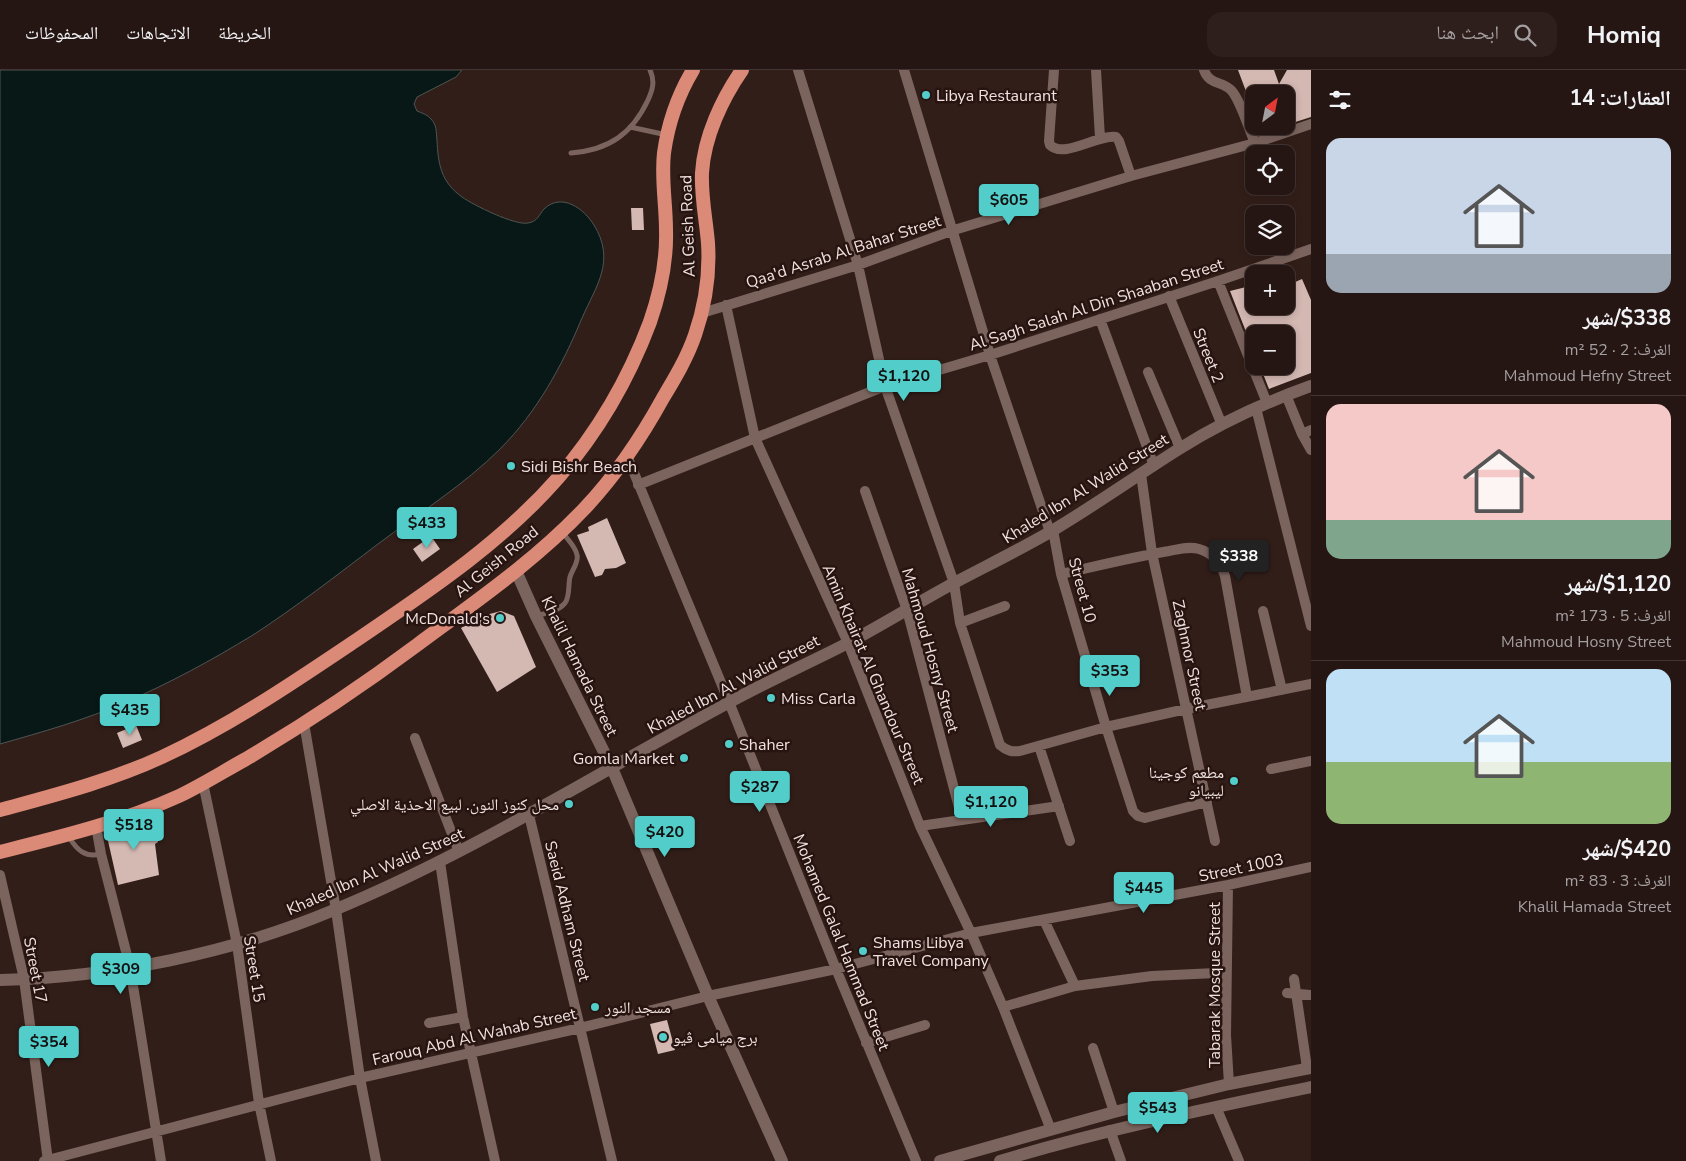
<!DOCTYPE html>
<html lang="ar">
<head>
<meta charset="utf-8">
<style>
	body { margin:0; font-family:"Nunito Sans","Noto Naskh Arabic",sans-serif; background:#2e1f1c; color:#f1f3f6; direction:rtl; height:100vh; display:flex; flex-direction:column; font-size:19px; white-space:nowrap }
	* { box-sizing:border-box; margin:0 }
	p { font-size:16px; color:#a49fa0 }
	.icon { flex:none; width:28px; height:28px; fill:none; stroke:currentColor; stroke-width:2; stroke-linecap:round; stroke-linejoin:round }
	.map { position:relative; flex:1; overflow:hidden; direction:ltr }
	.panel { display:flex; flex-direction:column; background:#261613; width:375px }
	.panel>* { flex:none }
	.needle { width:32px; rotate:32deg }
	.buttons { position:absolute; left:1245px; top:15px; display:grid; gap:10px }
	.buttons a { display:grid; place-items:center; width:50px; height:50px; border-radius:10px; background:#261613; box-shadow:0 2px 8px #0003,0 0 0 1px #423533; font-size:25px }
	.price { position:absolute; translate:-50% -42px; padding:0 11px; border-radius:5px; background:#53cdc9; color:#111; font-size:16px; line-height:32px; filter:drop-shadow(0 1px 2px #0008) }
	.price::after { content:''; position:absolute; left:50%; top:30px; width:15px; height:11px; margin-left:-8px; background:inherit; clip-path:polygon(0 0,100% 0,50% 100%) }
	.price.active { background:#222; color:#fff }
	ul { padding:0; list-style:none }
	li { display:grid; align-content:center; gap:10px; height:265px; padding:0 15px }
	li+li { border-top:1px solid #423533 }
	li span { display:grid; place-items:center; height:155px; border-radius:15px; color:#555 }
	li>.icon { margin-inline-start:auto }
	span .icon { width:90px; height:90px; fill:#fffc; stroke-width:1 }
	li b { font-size:21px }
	h2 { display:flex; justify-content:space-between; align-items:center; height:60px; padding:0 15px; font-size:21px }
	header { display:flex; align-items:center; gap:30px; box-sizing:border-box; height:70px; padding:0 25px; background:#261613; border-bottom:1px solid #423533 }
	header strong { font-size:24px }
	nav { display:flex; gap:28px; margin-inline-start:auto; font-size:18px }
	.search { width:350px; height:45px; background:#2e1f1c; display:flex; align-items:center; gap:12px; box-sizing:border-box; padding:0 18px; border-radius:15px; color:#a49fa0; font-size:19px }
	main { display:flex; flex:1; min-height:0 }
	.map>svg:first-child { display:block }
	.water { fill:#071817; stroke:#4d5553 }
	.building { fill:#d4b8b2 }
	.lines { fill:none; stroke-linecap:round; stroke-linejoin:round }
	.service { stroke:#7c645e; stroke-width:5 }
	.minor { stroke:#7c645e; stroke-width:10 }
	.tertiary { stroke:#7c645e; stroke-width:12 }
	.trunk { stroke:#dc8a78; stroke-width:14 }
	.poi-dot { fill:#53cdc9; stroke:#271410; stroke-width:2 }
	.labels { text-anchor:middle; stroke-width:5; stroke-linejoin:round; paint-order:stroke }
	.poi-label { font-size:16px; fill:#f0e2df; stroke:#271410; text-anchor:start }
	.street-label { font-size:16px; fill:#f0e2df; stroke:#271410 }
</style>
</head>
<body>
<header>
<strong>Homiq</strong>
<div class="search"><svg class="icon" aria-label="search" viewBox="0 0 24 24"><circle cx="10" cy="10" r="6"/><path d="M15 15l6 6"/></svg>ابحث هنا</div>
<nav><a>الخريطة</a><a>الاتجاهات</a><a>المحفوظات</a></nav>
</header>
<main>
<section class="panel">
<h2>العقارات: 14<svg class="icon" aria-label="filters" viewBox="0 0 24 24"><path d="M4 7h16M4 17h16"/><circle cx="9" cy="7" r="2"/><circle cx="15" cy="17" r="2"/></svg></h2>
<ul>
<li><span style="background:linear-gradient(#c9d6e8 75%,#9aa5b1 0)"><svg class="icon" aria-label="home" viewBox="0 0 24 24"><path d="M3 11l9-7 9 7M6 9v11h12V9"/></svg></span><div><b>$338/شهر</b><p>الغرف: 2 · 52 m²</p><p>Mahmoud Hefny Street</p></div></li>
<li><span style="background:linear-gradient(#f6c9c9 75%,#7fa58c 0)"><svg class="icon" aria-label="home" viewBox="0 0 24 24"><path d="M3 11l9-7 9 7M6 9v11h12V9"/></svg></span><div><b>$1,120/شهر</b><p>الغرف: 5 · 173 m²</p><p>Mahmoud Hosny Street</p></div></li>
<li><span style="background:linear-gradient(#bfe0f5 60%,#8fb573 0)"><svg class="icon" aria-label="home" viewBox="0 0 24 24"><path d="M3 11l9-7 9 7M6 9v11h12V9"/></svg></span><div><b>$420/شهر</b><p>الغرف: 3 · 83 m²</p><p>Khalil Hamada Street</p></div></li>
</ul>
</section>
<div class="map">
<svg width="1311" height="1091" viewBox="0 0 1311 1091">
	<rect width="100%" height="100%" fill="#321e19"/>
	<path class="water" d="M0 0H462L456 7 417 27 414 34 417 41C422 43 428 45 431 49 437 55 436 62 437 70 438 94 441 112 462 127 473 135 516 156 528 153 537 152 539 145 544 139 562 122 584 139 594 155 616 191 596 216 582 248 562 296 537 342 500 379 464 415 419 443 378 474 337 505 296 537 253 565 212 590 170 613 126 632 85 650 42 662 0 674Z"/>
	<path class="building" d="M1238 0H1274L1279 14 1287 0H1311V47L1286 55V24H1247Z
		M631 138H643L644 160H632Z
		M1302 209 1311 230V303L1269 319 1260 296H1286V264H1254V282L1230 221 1254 215V236H1286V216Z
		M607 448 626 493 616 498 605 499 602 505 595 507 577 465 589 461 588 457Z
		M431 466 440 479 422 492 413 479Z
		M501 541 514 546 536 597 497 622 461 558 478 547Z
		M136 655 142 670 123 678 117 663Z
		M149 748 150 749 153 748 158 772 155 774 159 805 118 815 106 762Z
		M667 950 675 980 658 984 650 954Z"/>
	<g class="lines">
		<path class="service" d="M630 57 667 65
			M571 83C609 80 632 64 648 30 653 19 655 11 650 0
			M537 546C545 543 559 541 565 533 570 527 568 515 570 507 572 500 579 492 577 485 576 477 567 469 563 463
			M69 767C77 780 85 788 101 784"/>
		<path class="minor" d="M798 0 858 195 885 316 954 513 960 553 1000 675C1007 681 1012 682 1020 681L1106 657 1186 639 1311 614
			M904 0 990 285 1050 462
			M1054 0 1049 71 1050 75C1064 89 1098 64 1116 67L1119 71 1131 106
			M1096 0 1100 68
			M1204 0C1209 15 1222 11 1231 20 1240 29 1249 60 1255 73
			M1218 211 1267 333
			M1169 226 1222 355
			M726 235 755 368 848 573 920 756 971 863 1003 937 1051 1060
			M702 243 858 195 951 161 1131 106 1255 73 1311 54
			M1100 249 1154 396
			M1148 302 1180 378
			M1286 325 1302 364 1311 380
			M1256 338 1311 556
			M1302 364 1311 360
			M627 386 729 632 836 899 916 1091
			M1141 404 1152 483 1215 771
			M638 415 885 316 990 285 1218 211 1311 179
			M865 421 907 540 962 749
			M1053 460 1061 504 1106 657 1133 741 1138 746 1145 748 1207 732
			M1061 504C1097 496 1133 487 1169 481 1179 479 1189 476 1199 479 1213 483 1221 494 1225 506L1247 627
			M1263 541 1282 620
			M960 553 1005 536
			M304 653 336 840 360 1008 376 1091
			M415 668 459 782
			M1039 676 1070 771
			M1271 699 1311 691
			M203 713 237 874 259 1033 271 1091
			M529 745 612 1091
			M96 756 101 784 130 897 161 1091
			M920 756 1059 736
			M440 792 463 947 495 1091
			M0 805 24 909 48 1091
			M1228 815 1226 965 1229 1014
			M1044 850 1075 916
			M1294 909 1307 998
			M1287 923 1311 925
			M1003 937 1075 916 1152 906 1216 903
			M429 953 463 947
			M866 973 925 955
			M1093 978 1114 1042
			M1216 1037 1239 1091
			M1110 1060 1121 1091
			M44 1091 360 1008 580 958 708 926 836 899 971 863 1228 815 1311 797"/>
		<path class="tertiary" d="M516 501 536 546 612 698 708 926 782 1091
			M0 910C113 907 229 884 334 840 472 783 597 703 728 633 766 612 807 594 846 574 882 555 917 533 954 513 986 496 1019 480 1050 462 1094 436 1136 406 1179 379 1220 353 1266 332 1311 316
			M940 1091 1114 1042 1229 1014 1311 998
			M1000 1091C1102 1060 1206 1039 1311 1017"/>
		<path class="trunk" d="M0 740C55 725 110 711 162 687 233 654 297 610 361 567 430 520 502 472 558 408 597 363 629 308 650 252 660 223 667 191 666 160 666 134 661 108 664 83 668 54 678 25 693 0
			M0 782C60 767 122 752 179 726 202 715 224 701 246 689 305 654 362 616 417 575 475 532 535 491 585 438 616 405 641 368 663 328 675 308 687 288 695 265 705 236 710 204 708 173 706 149 701 127 702 103 704 67 722 29 742 0"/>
	</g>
	<g class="poi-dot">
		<circle cx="926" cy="25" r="5"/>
		<circle cx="511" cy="396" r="5"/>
		<circle cx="500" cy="548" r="5"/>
		<circle cx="771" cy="628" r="5"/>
		<circle cx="729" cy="674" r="5"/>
		<circle cx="684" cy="688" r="5"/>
		<circle cx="1234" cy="711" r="5"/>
		<circle cx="569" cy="734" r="5"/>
		<circle cx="863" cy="881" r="5"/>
		<circle cx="595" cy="937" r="5"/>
		<circle cx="663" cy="967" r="5"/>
	</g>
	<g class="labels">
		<g class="poi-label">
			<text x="936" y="31">Libya Restaurant</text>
			<text x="521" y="402">Sidi Bishr Beach</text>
			<text x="490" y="554" text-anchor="end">McDonald's</text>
			<text x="781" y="634">Miss Carla</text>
			<text x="739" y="680">Shaher</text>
			<text x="674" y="694" text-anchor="end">Gomla Market</text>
			<text x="1224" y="708" text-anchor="end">مطعم كوجينا<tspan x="1224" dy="18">ليبيانو</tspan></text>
			<text x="559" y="740" text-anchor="end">محل كنوز النون. لبيع الاحذية الاصلي</text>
			<text x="873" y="878">Shams Libya<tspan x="873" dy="18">Travel Company</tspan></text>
			<text x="605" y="943">مسجد النور</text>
			<text x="673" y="973">برج ميامى ڤيو</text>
		</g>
		<g class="street-label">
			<text transform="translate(687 156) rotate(-92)" y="6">Al Geish Road</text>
			<text transform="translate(843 181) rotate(-18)" y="6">Qaa'd Asrab Al Bahar Street</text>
			<text transform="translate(1096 234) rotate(-18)" y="6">Al Sagh Salah Al Din Shaaban Street</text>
			<text transform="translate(1209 285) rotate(68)" y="6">Street 2</text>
			<text transform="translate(1085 418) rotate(-32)" y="6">Khaled Ibn Al Walid Street</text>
			<text transform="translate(496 491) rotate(-39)" y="6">Al Geish Road</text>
			<text transform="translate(1083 520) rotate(75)" y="6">Street 10</text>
			<text transform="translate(931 580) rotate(74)" y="6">Mahmoud Hosny Street</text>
			<text transform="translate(1190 585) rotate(78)" y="6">Zaghmor Street</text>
			<text transform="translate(580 596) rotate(64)" y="6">Khalil Hamada Street</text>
			<text transform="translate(874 604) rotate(67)" y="6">Amin Khairat Al Ghandour Street</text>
			<text transform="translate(733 614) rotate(-28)" y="6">Khaled Ibn Al Walid Street</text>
			<text transform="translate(1241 797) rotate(-12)" y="6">Street 1003</text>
			<text transform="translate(375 801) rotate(-24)" y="6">Khaled Ibn Al Walid Street</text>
			<text transform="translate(568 841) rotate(76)" y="6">Saeid Adham Street</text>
			<text transform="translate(842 872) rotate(68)" y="6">Mohamed Galal Hammad Street</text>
			<text transform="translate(255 899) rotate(81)" y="6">Street 15</text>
			<text transform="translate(36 900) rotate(79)" y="6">Street 17</text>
			<text transform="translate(1214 915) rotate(-90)" y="6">Tabarak Mosque Street</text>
			<text transform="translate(474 966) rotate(-13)" y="6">Farouq Abd Al Wahab Street</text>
		</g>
	</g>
</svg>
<div class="buttons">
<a><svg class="needle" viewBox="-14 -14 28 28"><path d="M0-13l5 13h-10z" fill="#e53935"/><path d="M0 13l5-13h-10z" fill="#a49fa0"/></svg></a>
<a><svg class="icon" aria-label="locate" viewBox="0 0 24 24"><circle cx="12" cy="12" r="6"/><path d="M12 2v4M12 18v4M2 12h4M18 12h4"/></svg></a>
<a><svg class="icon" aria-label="layers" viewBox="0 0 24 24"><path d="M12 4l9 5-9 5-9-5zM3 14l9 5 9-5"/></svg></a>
<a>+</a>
<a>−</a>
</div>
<b class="price" style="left:1009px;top:156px">$605</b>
<b class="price" style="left:904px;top:332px">$1,120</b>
<b class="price" style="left:427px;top:479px">$433</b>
<b class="price active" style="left:1239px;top:512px">$338</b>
<b class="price" style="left:1110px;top:627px">$353</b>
<b class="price" style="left:130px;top:666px">$435</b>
<b class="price" style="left:760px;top:743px">$287</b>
<b class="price" style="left:991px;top:758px">$1,120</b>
<b class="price" style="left:134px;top:781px">$518</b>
<b class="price" style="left:665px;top:788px">$420</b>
<b class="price" style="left:1144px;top:844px">$445</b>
<b class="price" style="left:121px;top:925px">$309</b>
<b class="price" style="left:49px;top:998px">$354</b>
<b class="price" style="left:1158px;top:1064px">$543</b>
</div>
</main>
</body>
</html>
